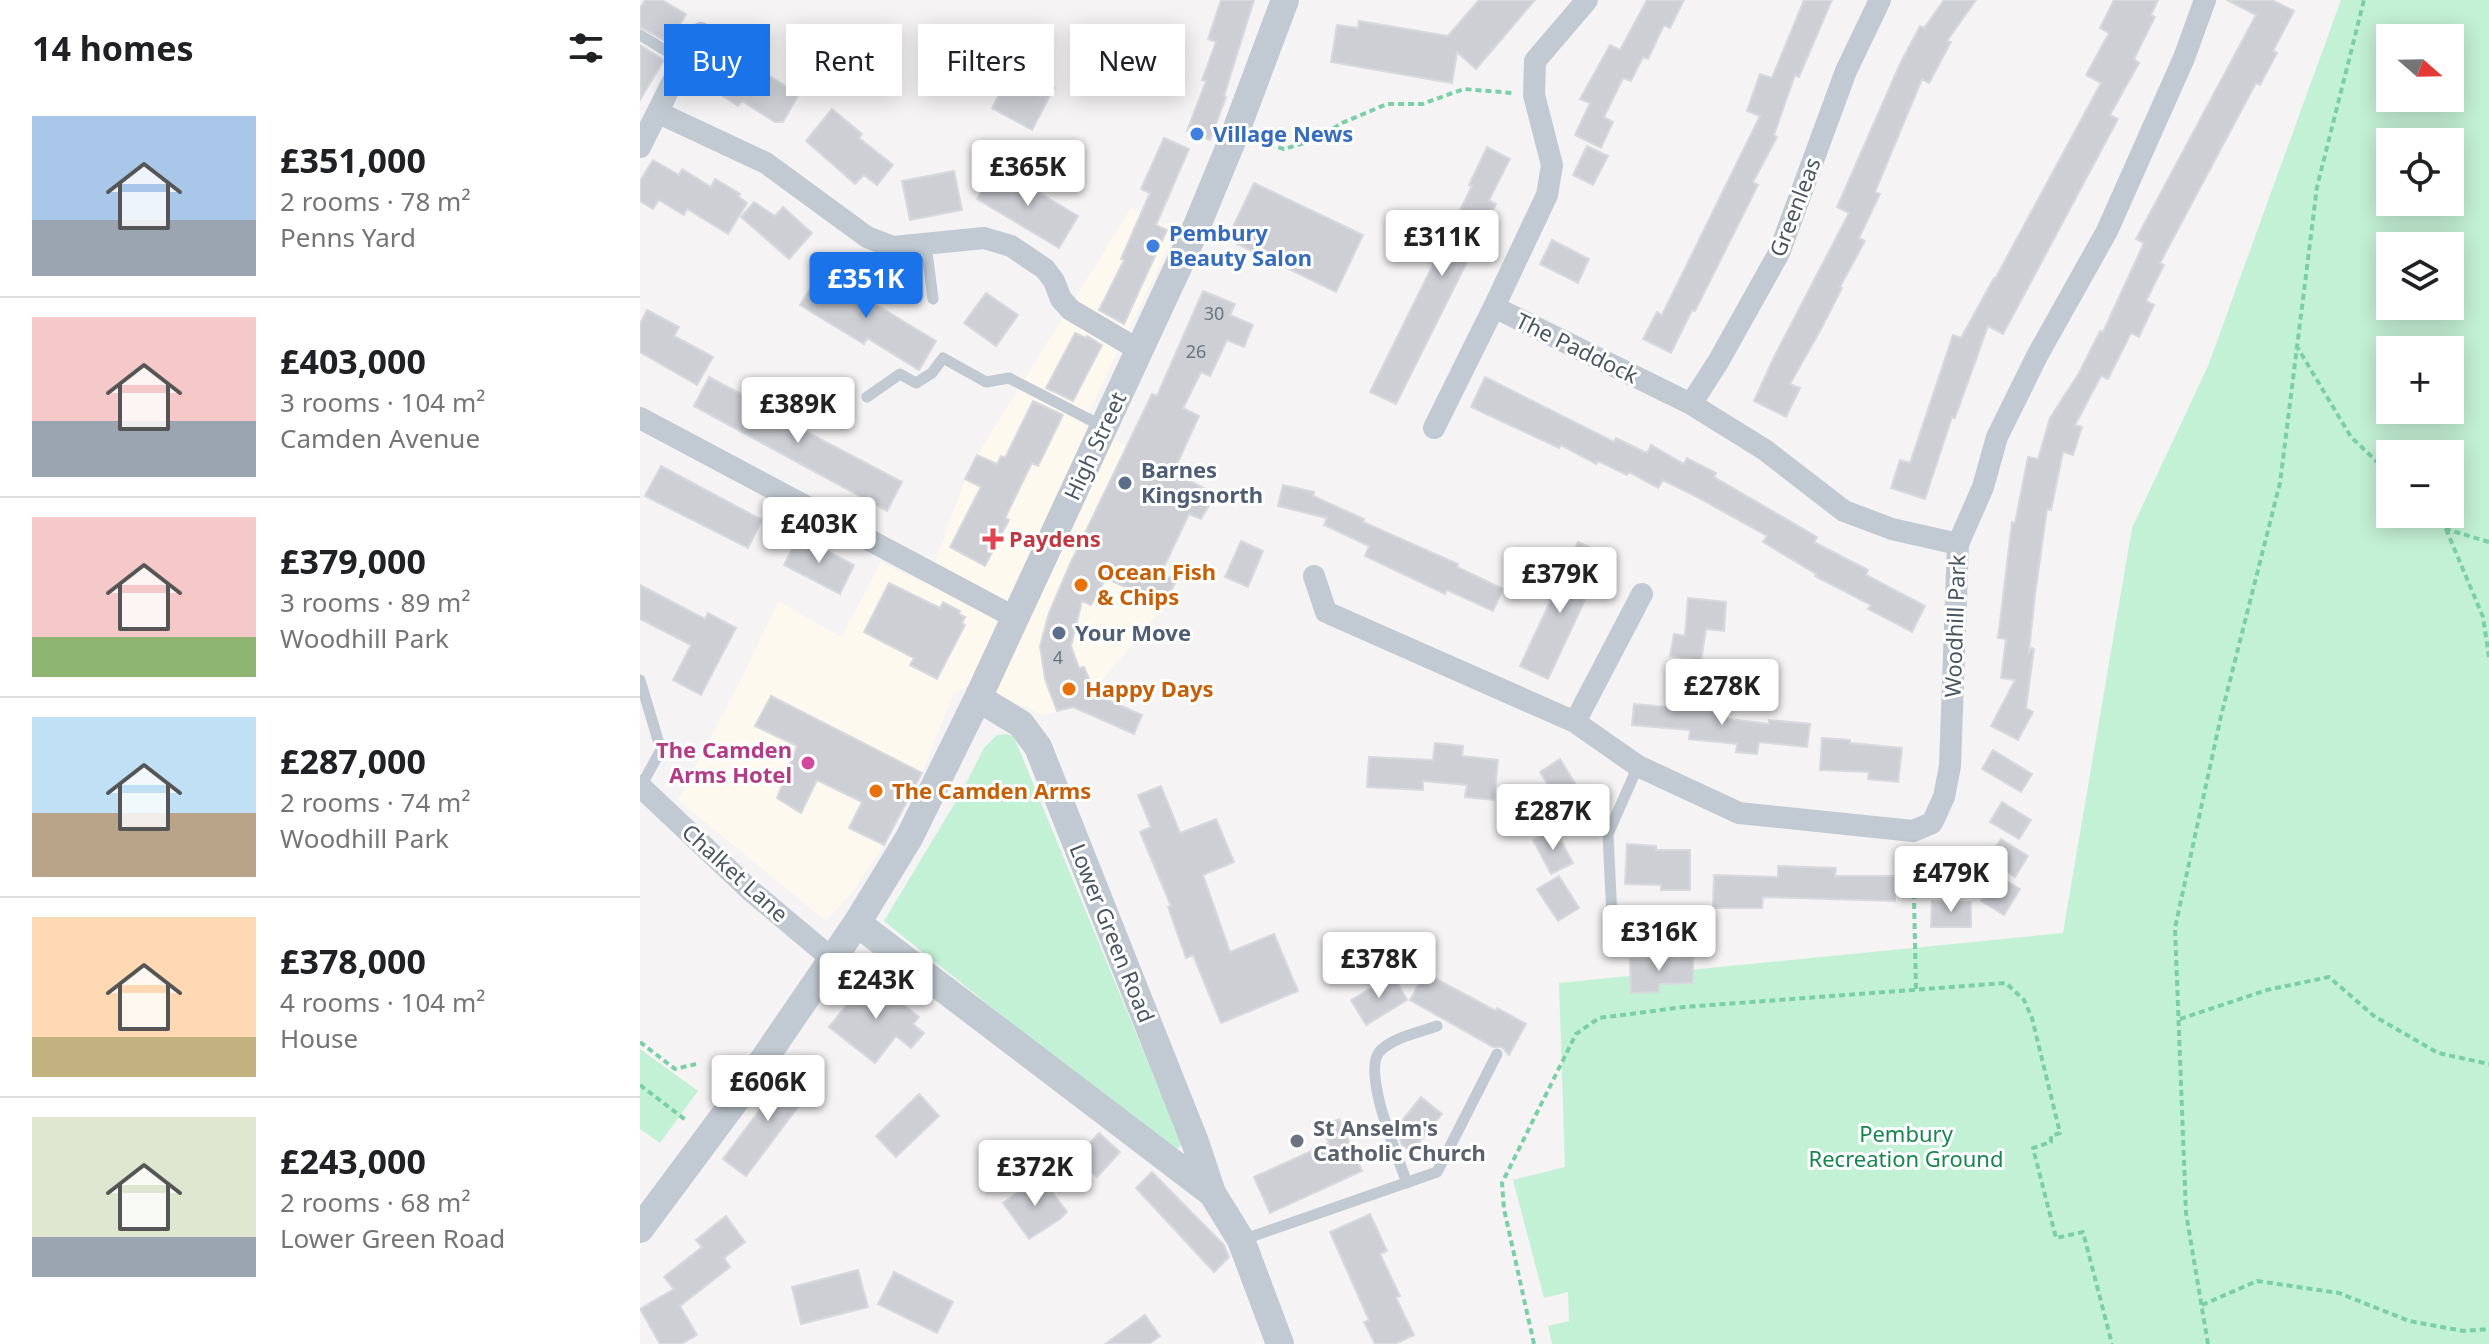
<!DOCTYPE html>
<html lang="en">
<head>
<meta charset="utf-8">
<style>
	body { margin:0; font-family:"Noto Sans",sans-serif; background:#f6f6f6; color:#202124; height:100vh; display:flex; flex-direction:column; font-size:30px; white-space:nowrap }
	* { box-sizing:border-box; margin:0 }
	p { font-size:26px; color:#757577 }
	.icon { flex:none; width:44px; height:44px; fill:none; stroke:currentColor; stroke-width:2; stroke-linecap:round; stroke-linejoin:round }
	.map { position:relative; flex:1; overflow:hidden }
	.drawer { display:flex; flex-direction:column; background:#fff; width:640px }
	.drawer>* { flex:none }
	.guide { position:absolute; left:24px; top:24px; width:760px; height:72px; display:flex; gap:16px }
	.needle { width:52px; rotate:110deg }
	.controls { position:absolute; left:1736px; top:24px; display:grid; gap:16px }
	.controls a { display:grid; place-items:center; width:88px; height:88px; border-radius:0px; background:#fff; box-shadow:0 4px 20px #0003; font-size:40px }
	.price { position:absolute; translate:-50% -68px; padding:0 18px; border-radius:8px; background:#fff; color:#222; font-size:26px; line-height:52px; filter:drop-shadow(0 2px 4px #0008) }
	.price::after { content:''; position:absolute; left:50%; top:48px; width:24px; height:18px; margin-left:-12px; background:inherit; clip-path:polygon(0 0,100% 0,50% 100%) }
	.price.active { background:#1a73e8; color:#fff }
	ul { padding:0; list-style:none }
	li { display:flex; align-items:center; gap:24px; height:200px; padding:0 32px }
	li+li { border-top:2px solid #e0e0e0 }
	li span { display:grid; place-items:center; flex:none; width:224px; height:160px; border-radius:0px; color:#555 }
	li>.icon { margin-inline-start:auto }
	span .icon { width:96px; height:96px; fill:#fffc; stroke-width:1 }
	li b { font-size:34px }
	h2 { display:flex; justify-content:space-between; align-items:center; height:96px; padding:0 32px; font-size:34px }
	.tag { padding:0 28px; border-radius:0px; background:#fff; box-shadow:0 4px 20px #0003; font-size:28px; line-height:72px }
	.tag.active { background:#1a73e8; color:#fff }
	main { display:flex; flex:1; min-height:0 }
	.map>svg:first-child { display:block }
	.commercial { fill:#fdf9ef }
	.green { fill:#c3f1d5; fill-rule:evenodd }
	.building { fill:#cdcfd5; stroke:#d7d9de; stroke-width:2 }
	.lines { fill:none; stroke-linecap:round; stroke-linejoin:round }
	.path { stroke:#7ad0a6; stroke-width:4; stroke-dasharray:6 4; stroke-linecap:butt }
	.service { stroke:#c1cad2; stroke-width:11 }
	.minor { stroke:#c1cad2; stroke-width:22 }
	.tertiary { stroke:#c1cad2; stroke-width:28 }
	.shop-dot { fill:#3f7fe0; stroke:#fff; stroke-width:3 }
	.service-dot { fill:#5c6f8a; stroke:#fff; stroke-width:3 }
	.health-dot { fill:#e0444e; stroke:#fff; stroke-width:3 }
	.food-dot { fill:#e8710a; stroke:#fff; stroke-width:3 }
	.hotel-dot { fill:#d1479c; stroke:#fff; stroke-width:3 }
	.worship-dot { fill:#6b7280; stroke:#fff; stroke-width:3 }
	.labels { text-anchor:middle; stroke-width:6; stroke-linejoin:round; paint-order:stroke }
	.number-label { font-size:18px; fill:#6b747e }
	.shop-label { font-size:22px; font-weight:bold; fill:#366cbe; stroke:#fff; text-anchor:start }
	.street-label { font-size:22px; fill:#4a5661; stroke:#fff }
	.service-label { font-size:22px; font-weight:bold; fill:#4e5e75; stroke:#fff; text-anchor:start }
	.health-label { font-size:22px; font-weight:bold; fill:#be3a42; stroke:#fff; text-anchor:start }
	.food-label { font-size:22px; font-weight:bold; fill:#c56008; stroke:#fff; text-anchor:start }
	.hotel-label { font-size:22px; font-weight:bold; fill:#b23c85; stroke:#fff; text-anchor:end }
	.worship-label { font-size:22px; font-weight:bold; fill:#5b616d; stroke:#fff; text-anchor:start }
	.park-label { font-size:22px; fill:#17864f; stroke:#fff }
</style>
</head>
<body>
<main>
<section class="drawer">
<h2>14 homes<svg class="icon" aria-label="filters" viewBox="0 0 24 24"><path d="M4 7h16M4 17h16"/><circle cx="9" cy="7" r="2"/><circle cx="15" cy="17" r="2"/></svg></h2>
<ul>
<li><span style="background:linear-gradient(#a9c7e8 65%,#9aa5b1 0)"><svg class="icon" aria-label="home" viewBox="0 0 24 24"><path d="M3 11l9-7 9 7M6 9v11h12V9"/></svg></span><div><b>£351,000</b><p>2 rooms · 78 m²</p><p>Penns Yard</p></div></li>
<li><span style="background:linear-gradient(#f6c9c9 65%,#9aa5b1 0)"><svg class="icon" aria-label="home" viewBox="0 0 24 24"><path d="M3 11l9-7 9 7M6 9v11h12V9"/></svg></span><div><b>£403,000</b><p>3 rooms · 104 m²</p><p>Camden Avenue</p></div></li>
<li><span style="background:linear-gradient(#f6c9c9 75%,#8fb573 0)"><svg class="icon" aria-label="home" viewBox="0 0 24 24"><path d="M3 11l9-7 9 7M6 9v11h12V9"/></svg></span><div><b>£379,000</b><p>3 rooms · 89 m²</p><p>Woodhill Park</p></div></li>
<li><span style="background:linear-gradient(#bfe0f5 60%,#b9a48a 0)"><svg class="icon" aria-label="home" viewBox="0 0 24 24"><path d="M3 11l9-7 9 7M6 9v11h12V9"/></svg></span><div><b>£287,000</b><p>2 rooms · 74 m²</p><p>Woodhill Park</p></div></li>
<li><span style="background:linear-gradient(#ffd9b3 75%,#c2b280 0)"><svg class="icon" aria-label="home" viewBox="0 0 24 24"><path d="M3 11l9-7 9 7M6 9v11h12V9"/></svg></span><div><b>£378,000</b><p>4 rooms · 104 m²</p><p>House</p></div></li>
<li><span style="background:linear-gradient(#dfe7d0 75%,#9aa5b1 0)"><svg class="icon" aria-label="home" viewBox="0 0 24 24"><path d="M3 11l9-7 9 7M6 9v11h12V9"/></svg></span><div><b>£243,000</b><p>2 rooms · 68 m²</p><p>Lower Green Road</p></div></li>
</ul>
</section>
<div class="map">
<svg width="1849" height="1344" viewBox="0 0 1849 1344">
	<rect width="100%" height="100%" fill="#f5f3f3"/>
	<path class="commercial" d="M491 208 537 230 443 424 512 459 521 573 536 581 524 606 454 690 446 705 402 715 333 683 313 694 282 773 244 845 213 891 186 921 38 800 107 667 138 601 201 637 241 562 287 585 325 479 337 455Z"/>
	<path class="green" d="M1701 0H1849V1344H912L908 1326 929 1321 928 1292 904 1298 873 1180 925 1167 919 983 1423 933 1492 528 1568 366ZM1750 38H1810V98H1750ZM1750 142H1810V202H1750ZM1750 246H1810V306H1750ZM1750 350H1810V410H1750ZM1750 454H1810V514H1750Z
		M367 734 374 737 542 1145 532 1152 244 921 321 793 344 748 357 735Z
		M0 1049 58 1091 20 1143 0 1129Z"/>
	<path class="building" d="M5 0H22L46 14 29 43 0 27V8Z
		M581 0H614L584 96 586 97 570 140 547 131 566 81 562 80 576 42 568 39Z
		M839 0H895L836 69 817 52 812 83 691 62 697 25 718 28 719 21 808 36Z
		M1007 0H1044L1030 28 1024 25 1008 59 1003 57 991 81 983 78 964 117 973 122 961 148 935 135 950 103 940 99 970 45 980 50Z
		M1164 0H1192L1159 77 1155 75 1134 135 1137 137 1113 182 1118 185 1055 311 1052 310 1031 353 1003 339 1017 312 1022 315 1120 116 1107 111 1120 74 1132 78Z
		M1304 0H1336L1307 41 1311 42 1289 83 1282 79 1235 192 1240 194 1219 238 1225 241 1200 287 1202 288 1181 329 1150 384 1160 388 1146 417 1114 401 1134 357 1209 213 1197 207 1260 64 1280 26 1284 28Z
		M1474 0H1518L1511 15 1515 17 1494 59 1499 63 1470 115 1478 119 1363 334 1348 326 1315 418 1312 417 1285 499 1251 488 1260 460 1270 463 1313 335 1321 338 1354 278 1355 279 1461 83 1446 75 1469 33 1460 28Z
		M1587 0H1632L1654 11 1633 51 1637 53 1620 85 1616 83 1520 263 1524 265 1506 301 1514 305 1499 337 1491 333 1468 379 1461 376 1435 425 1442 427 1433 455 1423 452 1411 510 1407 509 1395 595 1389 652 1392 648 1394 649 1386 708 1393 712 1378 740 1351 726 1375 680 1361 678 1366 639 1358 638 1372 522 1375 523 1388 457 1398 459 1410 418 1439 373 1460 331 1463 332 1504 243 1496 239 1616 15Z
		M468 26 493 39 466 88 442 74Z
		M82 35 104 48 98 57 159 94 143 122H135L102 101 98 106 78 93 82 86 59 72Z
		M0 45 24 60 0 100Z
		M374 66 414 88 392 130 352 108Z
		M192 109 222 134 219 138 253 165 237 185 224 175 215 184 166 141Z
		M524 138 549 149 516 225 527 230 484 324 459 310 484 260 481 259 510 193 501 189Z
		M947 146 968 156 953 185 933 175Z
		M847 147 870 159 849 200 856 204 756 404 730 392 832 186 829 185Z
		M13 160 39 175 42 169 71 187 75 179 100 194 98 196 107 203 88 234 47 209 44 215 19 200 13 209 0 201V181Z
		M356 167 438 216 419 248 337 199Z
		M314 171 322 210 270 220 262 181Z
		M614 183 723 235 696 292 587 239Z
		M114 202 135 216 143 207 172 233 149 259 101 217Z
		M912 240 949 259 938 283 900 264Z
		M181 271 296 341 279 370 227 338 224 344 160 305Z
		M563 291 595 304 590 315 613 325 604 347 587 340 570 376 561 372 543 408 559 416 533 473 576 494 561 519 549 514 521 573 536 581 524 606 466 578 451 605 442 601 431 646 439 668 444 667 456 695 502 715 494 734 433 707 417 711 405 679 400 646 409 613 430 564 512 394 517 396Z
		M346 293 378 315 356 346 324 323Z
		M7 310 39 327 34 336 73 357 57 385 0 352V324Z
		M435 333 446 338 447 336 462 345 433 401 406 388Z
		M69 377 105 396 104 399 262 482 247 511 54 406Z
		M845 377 974 442 976 438 1007 453 1011 445 1044 464 1047 458 1076 473 1074 477 1177 537 1174 542 1228 570 1226 575 1285 606 1272 632 1228 609 1231 605 1175 576 1176 574 1123 542 1127 536 1057 497 1023 480 1018 488 989 472 987 475 958 461 956 464 921 445 919 448 831 407Z
		M393 401 423 415 398 466 392 463 365 518 369 520 345 566 310 547 341 487 325 479 337 455 357 464 361 456 365 458Z
		M21 466 122 520 108 548 5 496Z
		M643 485 674 492 673 496 724 519 723 522 818 564 817 567 863 589 853 611 807 590 805 594 725 556 729 546 684 525 687 518 638 506Z
		M158 536 214 565 200 594 144 565Z
		M601 541 623 551 608 587 585 577Z
		M938 542 958 551 937 596 945 600 908 679 880 666Z
		M249 583 300 608 303 602 320 611 319 614 325 617 322 623 325 625 297 679 270 665 274 658 224 632Z
		M0 585 65 619 68 613 96 628 61 695 33 680 51 645 0 619Z
		M1048 598 1086 602 1084 631 1066 629 1061 661 1030 656 1034 634 1045 636Z
		M131 696 282 773 244 845 209 828 222 802 177 780 161 813 137 798 157 746 115 726Z
		M994 704 1083 712 1082 718 1129 724V720L1170 724 1167 747 1119 742 1117 754 1096 752 1097 744 1049 739 1050 730 992 725Z
		M1182 738 1210 740V743L1262 748 1258 782 1228 779 1229 772 1180 770Z
		M795 743 823 746 822 756 858 760 854 800 825 797 827 785 783 781V790L727 787 729 757 793 760Z
		M1353 750 1392 774 1381 792 1342 769Z
		M920 759 941 793 921 806 900 772Z
		M521 786 540 833 576 819 594 862 563 875 590 952 634 934 658 991 581 1023 553 955 546 958 528 907 531 906 500 832 511 827 498 795Z
		M1362 802 1391 820 1379 839 1350 822Z
		M915 829 933 863 911 874 893 840Z
		M1361 839 1388 856 1375 877 1348 859Z
		M987 844 1016 846V850H1050V890H1021V885L985 884Z
		M1138 866 1196 868 1195 876H1255V901L1123 897 1122 908H1073L1074 875 1138 877Z
		M1357 875 1380 889 1364 915 1341 901Z
		M919 876 939 908 918 921 897 889Z
		M1292 901 1331 902V927H1291Z
		M1053 958V983L1019 984V992L991 993 990 959Z
		M785 973 856 1011 857 1008 886 1024 869 1055 862 1047H853L770 1000Z
		M753 975 767 1000 726 1025 711 1000Z
		M229 977 279 1017 273 1024 284 1033 271 1048 256 1036 235 1063 189 1027Z
		M150 1069 173 1087 106 1176 83 1159Z
		M279 1094 299 1116 256 1157 236 1136Z
		M781 1097 802 1114 771 1152 762 1145 756 1128Z
		M699 1119 722 1171 630 1213 614 1177 689 1143 682 1127Z
		M459 1133 480 1152 457 1177 436 1158Z
		M512 1172 584 1245 589 1257 574 1272 496 1188Z
		M400 1176 427 1212 420 1219 389 1239 363 1203Z
		M730 1214 747 1251 740 1254 760 1296 756 1298 774 1335 755 1344H735L724 1322 729 1320 690 1232Z
		M86 1216 105 1242 84 1258 90 1267 40 1306 57 1335 41 1344H20L0 1309 34 1289 24 1277 62 1247 56 1240Z
		M218 1270 228 1307 161 1324 152 1287Z
		M254 1272 313 1302 297 1333 238 1304Z
		M505 1315 520 1336 509 1344H465Z"/>
	<g class="lines">
		<path class="path" d="M619 142 644 149 674 140 702 123 747 104H782L824 89 872 93
			M1656 345 1711 437 1750 474
			M1791 514 1806 529 1849 542
			M1806 529 1843 617 1849 657
			M1273 853 1276 990
			M1540 1019 1627 990 1689 977 1734 1016 1798 1053 1849 1064
			M0 1042 35 1069 56 1064
			M0 1085 47 1121
			M1562 1305 1617 1281 1699 1293 1769 1321 1824 1331 1849 1329
			M894 1344 864 1209 862 1183 936 1034 959 1018 1044 1007 1366 983 1384 1000 1392 1018 1420 1133 1411 1136V1142L1393 1148 1416 1238 1443 1232 1472 1344
			M1568 1344 1546 1213 1535 928 1581 716 1640 483 1677 187 1724 0"/>
		<path class="service" d="M0 35 43 61
			M286 244 293 299
			M227 397 260 374 276 383 292 373 303 358 346 382 369 378 464 427
			M0 680 21 750 1 786
			M972 917 968 834 998 766
			M767 1183C758 1157 721 1071 740 1051 754 1037 778 1033 797 1026
			M602 1240 797 1172 857 1054"/>
		<path class="minor" d="M947 0 895 61 894 95 912 165 907 195 854 307 1051 404 1125 450 1204 511 1252 529 1318 544
			M19 113 126 163 227 237 253 247 344 238 371 246 405 269 414 281 421 299 431 310 499 350
			M0 147 43 61 61 33
			M1051 404 1078 362 1139 253 1206 71 1240 0
			M0 418 374 617
			M794 428 854 307
			M674 576 686 612 935 722 998 766 1099 813 1273 831 1292 823 1304 797 1310 766 1318 544 1343 487 1357 437 1397 356 1467 231 1544 58 1565 0
			M935 722 1002 594
			M0 786 111 891 191 958"/>
		<path class="tertiary" d="M338 698 381 724 398 747 555 1142 572 1193 601 1240 640 1344
			M217 923 572 1193
			M0 1229 98 1097 217 923 269 838 338 698 556 228 594 136 645 0"/>
	</g>
	<g class="shop-dot">
		<circle cx="557" cy="134" r="8"/>
		<circle cx="513" cy="246" r="8"/>
	</g>
	<g class="service-dot">
		<circle cx="485" cy="483" r="8"/>
		<circle cx="419" cy="633" r="8"/>
	</g>
	<path class="health-dot" d="M349 527h8v8h8v8h-8v8h-8v-8h-8v-8h8z"/>
	<g class="food-dot">
		<circle cx="441" cy="585" r="8"/>
		<circle cx="429" cy="689" r="8"/>
		<circle cx="236" cy="791" r="8"/>
	</g>
	<circle class="hotel-dot" cx="168" cy="763" r="8"/>
	<circle class="worship-dot" cx="657" cy="1141" r="8"/>
	<g class="labels">
		<g class="number-label">
			<text x="574" y="320">30</text>
			<text x="556" y="358">26</text>
			<text x="418" y="664">4</text>
		</g>
		<g class="shop-label">
			<text x="573" y="142">Village News</text>
			<text x="529" y="241">Pembury<tspan x="529" dy="25">Beauty Salon</tspan></text>
		</g>
		<g class="street-label">
			<text transform="translate(1155 207) rotate(-69)" y="8">Greenleas</text>
			<text transform="translate(937 348) rotate(26)" y="8">The Paddock</text>
			<text transform="translate(455 446) rotate(-65)" y="8">High Street</text>
			<text transform="translate(1315 626) rotate(-88)" y="8">Woodhill Park</text>
			<text transform="translate(95 873) rotate(42)" y="8">Chalket Lane</text>
			<text transform="translate(472 933) rotate(68)" y="8">Lower Green Road</text>
		</g>
		<g class="service-label">
			<text x="501" y="478">Barnes<tspan x="501" dy="25">Kingsnorth</tspan></text>
			<text x="435" y="641">Your Move</text>
		</g>
		<g class="health-label">
			<text x="369" y="547">Paydens</text>
		</g>
		<g class="food-label">
			<text x="457" y="580">Ocean Fish<tspan x="457" dy="25">&amp; Chips</tspan></text>
			<text x="445" y="697">Happy Days</text>
			<text x="252" y="799">The Camden Arms</text>
		</g>
		<g class="hotel-label">
			<text x="152" y="758">The Camden<tspan x="152" dy="25">Arms Hotel</tspan></text>
		</g>
		<g class="worship-label">
			<text x="673" y="1136">St Anselm's<tspan x="673" dy="25">Catholic Church</tspan></text>
		</g>
		<g class="park-label">
			<text x="1266" y="1142">Pembury<tspan x="1266" dy="25">Recreation Ground</tspan></text>
		</g>
	</g>
</svg>
<div class="controls">
<a><svg class="needle" viewBox="-14 -14 28 28"><path d="M0-13l5 13h-10z" fill="#e53935"/><path d="M0 13l5-13h-10z" fill="#757577"/></svg></a>
<a><svg class="icon" aria-label="locate" viewBox="0 0 24 24"><circle cx="12" cy="12" r="6"/><path d="M12 2v4M12 18v4M2 12h4M18 12h4"/></svg></a>
<a><svg class="icon" aria-label="layers" viewBox="0 0 24 24"><path d="M12 4l9 5-9 5-9-5zM3 14l9 5 9-5"/></svg></a>
<a>+</a>
<a>−</a>
</div>
<b class="price" style="left:388px;top:208px">£365K</b>
<b class="price" style="left:802px;top:278px">£311K</b>
<b class="price active" style="left:226px;top:320px">£351K</b>
<b class="price" style="left:158px;top:445px">£389K</b>
<b class="price" style="left:179px;top:565px">£403K</b>
<b class="price" style="left:920px;top:615px">£379K</b>
<b class="price" style="left:1082px;top:727px">£278K</b>
<b class="price" style="left:913px;top:852px">£287K</b>
<b class="price" style="left:1311px;top:914px">£479K</b>
<b class="price" style="left:1019px;top:973px">£316K</b>
<b class="price" style="left:739px;top:1000px">£378K</b>
<b class="price" style="left:236px;top:1021px">£243K</b>
<b class="price" style="left:128px;top:1123px">£606K</b>
<b class="price" style="left:395px;top:1208px">£372K</b>
<div class="guide">
<a class="tag active">Buy</a>
<a class="tag">Rent</a>
<a class="tag">Filters</a>
<a class="tag">New</a>
</div>
</div>
</main>
</body>
</html>
